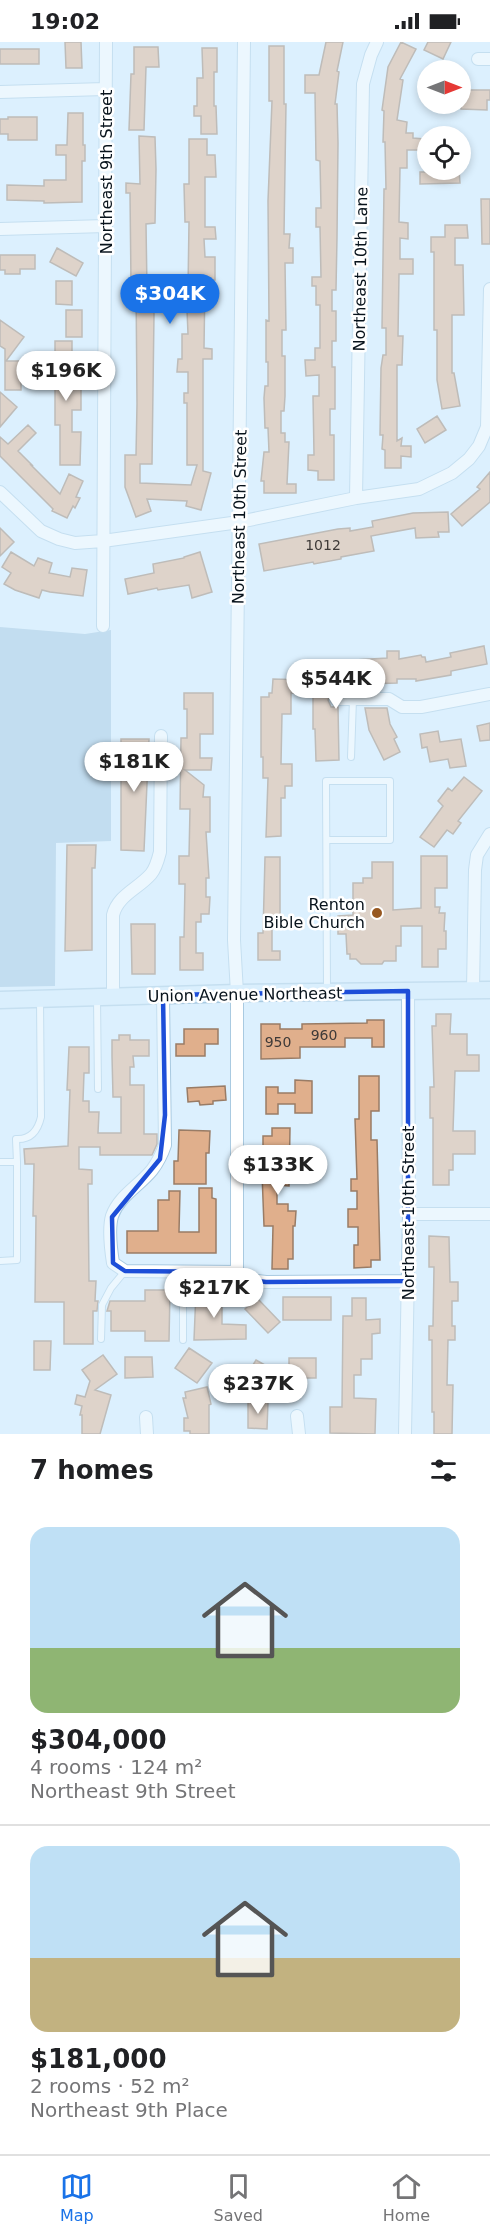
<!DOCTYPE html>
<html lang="en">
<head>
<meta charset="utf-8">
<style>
	body { margin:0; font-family:"DejaVu Sans",sans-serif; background:#f2f2f2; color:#202124; height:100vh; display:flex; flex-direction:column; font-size:22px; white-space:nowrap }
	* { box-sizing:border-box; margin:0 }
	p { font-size:20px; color:#757577 }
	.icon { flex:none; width:33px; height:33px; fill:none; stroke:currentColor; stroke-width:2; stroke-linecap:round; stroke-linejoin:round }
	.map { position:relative; height:1392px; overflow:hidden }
	.drawer { display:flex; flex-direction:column; background:#fff; flex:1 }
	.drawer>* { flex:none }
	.needle { width:39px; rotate:90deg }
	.controls { position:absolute; left:417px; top:18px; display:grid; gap:12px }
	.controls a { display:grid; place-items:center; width:54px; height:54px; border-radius:50%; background:#fff; box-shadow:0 3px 9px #0003; font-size:30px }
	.price { position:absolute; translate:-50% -51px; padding:0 14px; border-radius:21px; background:#fff; color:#222; font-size:20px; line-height:39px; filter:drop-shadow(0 2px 3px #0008) }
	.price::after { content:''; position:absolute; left:50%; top:36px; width:18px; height:14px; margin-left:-9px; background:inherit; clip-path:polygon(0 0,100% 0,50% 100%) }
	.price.on { background:#1a73e8; color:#fff }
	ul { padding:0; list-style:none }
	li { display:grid; align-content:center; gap:12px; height:318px; padding:0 30px }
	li+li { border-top:2px solid #e0e0e0 }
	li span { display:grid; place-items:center; height:186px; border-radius:18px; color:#555 }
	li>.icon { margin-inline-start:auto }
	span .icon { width:108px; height:108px; fill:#fffc; stroke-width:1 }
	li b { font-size:26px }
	h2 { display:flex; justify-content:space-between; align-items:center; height:72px; padding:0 30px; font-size:26px }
	.status { display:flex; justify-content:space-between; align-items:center; height:42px; padding:0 30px; background:#fff; direction:ltr }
	.status svg { height:16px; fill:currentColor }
	.tab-bar { display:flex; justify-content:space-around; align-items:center; height:84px; border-top:2px solid #e0e0e0; background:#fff; font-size:16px; color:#757577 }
	.tab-bar a { display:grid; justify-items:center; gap:3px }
	.tab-bar .on { color:#1a73e8 }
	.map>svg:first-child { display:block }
	.green { fill:#a3c5df }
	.building { fill:#e0af8c; stroke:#997c66; stroke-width:1.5 }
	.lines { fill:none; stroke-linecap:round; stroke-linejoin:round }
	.lane-casing { stroke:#a9cae1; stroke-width:8 }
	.street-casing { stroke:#a9cae1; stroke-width:14 }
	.secondary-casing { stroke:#a9cae1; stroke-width:19 }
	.lane { stroke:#fff; stroke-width:6 }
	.street { stroke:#fff; stroke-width:12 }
	.secondary { stroke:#d8eefd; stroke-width:16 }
	.marked { fill:none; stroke:#1d4ed8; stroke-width:4.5; stroke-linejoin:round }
	.poi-dot { fill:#975821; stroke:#fff; stroke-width:2 }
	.labels { text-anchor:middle; stroke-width:5; stroke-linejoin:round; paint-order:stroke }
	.number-label { font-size:14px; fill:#3e3a38 }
	.street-label { font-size:16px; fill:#08131c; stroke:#fff }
	.poi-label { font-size:16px; fill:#08131c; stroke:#fff; text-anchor:end }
</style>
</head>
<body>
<div class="status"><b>19:02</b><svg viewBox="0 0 49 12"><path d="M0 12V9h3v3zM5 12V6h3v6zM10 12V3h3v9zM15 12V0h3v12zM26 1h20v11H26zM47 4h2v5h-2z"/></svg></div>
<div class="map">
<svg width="490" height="1392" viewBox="0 0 490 1392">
	<rect width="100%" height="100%" fill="#dcf0fe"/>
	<path class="green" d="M0 585 85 592 111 588V799L56 801 55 944 0 945Z"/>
	<path class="building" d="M65 0H81L82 26H66Z
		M326 0H343L337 29 339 30 335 62H337L338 101 337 195 336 248H332V269H336V299H332V325H335V367H330V393H334V438H318V429L308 428V413H314L313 354H319V333L306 334 305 318H315V306H320V263H316V244H312V235H321L320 185H316V166H321L320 119 316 118 315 51H305V33H319Z
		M401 0 416 7 400 37 403 38 397 78 407 80 406 91H413V96L424 97V108H407V126H400L399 180 408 181V197L400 196V217H413V232H399L398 294H403L402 323H397V399L402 396 401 404H411V415L401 414V426H385V408L382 407 383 393H380L381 326 383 313H386V286H382L384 147H386L385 100H383L384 69 382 68 388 25Z
		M428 0H451L443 17 424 8Z
		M269 4H284V62H286L284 192H290L289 206H293V221H285L286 288H282V314H285V354L284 369H281V391H285V400H289L287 442H296V451H264V439H261L264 410H269L268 386H265L264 356 265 344H268V320H266V278L269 279 268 159 272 59H269Z
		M134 5H158L159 25H146L144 88H129L131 32H134Z
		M202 6H217V30H214V64H216L217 92H201V74H194V64H197V36H203Z
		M0 7H39V22H0Z
		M461 48H490V58H487V68L461 67Z
		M68 71H83V103H85V119H82V160L44 161V159L7 158V143L44 144V138H66V113H56V103H67Z
		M8 75H37V98H8V92H0V77H8Z
		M139 94 155 95 156 127 155 181 146 182 147 247H153L154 272 152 422H140V441L191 443 197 423H187V361H184V351H188V330H177L178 317H182V292H188L187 268H185V246H188L189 180H185L184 142H189V97H207V113H215L216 135H205V185H215L216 197H204L205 215H215V238H205L204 306 212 307V317H203V429L211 431 201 468 186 464 187 459 147 457 151 469 136 475 125 445V413H136L137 362 136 242H131L130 151H126V141L140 142Z
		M445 128H459L460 141 420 142V130H445Z
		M481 157H490V202H482Z
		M445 183H467L468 196H455V223H463L464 273H452V331H454L460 364 442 367 437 338V288H434V210H431V195H445Z
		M57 206 83 221 76 234 50 220Z
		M0 213H35V227H20V232H5V228H0Z
		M56 239H72V263L56 262Z
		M66 268H82V295H66Z
		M0 278 24 295 6 319H21V348H5V307L0 304Z
		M55 299H72V329H81V368H72V390H81L80 423H60V383H55V347H47V329H55Z
		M0 350 17 365 0 385Z
		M437 374 446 388 425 401 417 387Z
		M28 383 36 391 18 409 32 423H31L60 452 69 432 83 439 76 455 80 456 75 466 73 464 67 476 52 469 53 467 0 414V395L8 402Z
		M490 430V460L462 484 451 472 480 447 477 445Z
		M448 470 449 490H438L439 495 416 496 415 486 371 494 374 509 341 515V517L314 522 313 520 264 529 259 502 338 487 350 486V489L373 485 372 479 413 471Z
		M0 486 14 500 0 514Z
		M11 510 34 524 38 516 52 521 49 531 70 535 72 526 87 528 83 554 50 550 42 548 39 556 15 548 4 542 11 531 2 525Z
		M200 510 212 550 192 556 189 543 158 548 157 546 128 552 125 537 154 531 153 522 184 516V515Z
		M484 604 487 622 451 629V633L416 639V637H397V641L331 643V651L328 658 331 665H338L339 718 316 719 315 687H313V651H291V672H282L281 722H292V744H285V756H281V794L266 795 268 736H263V715H261V655H269V651H272L273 637 307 638V629H342V622H355V618L387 616V609H399V617L421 613 422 615H425L426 620 451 615 450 611Z
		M184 651H213V692H200V716H212L211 728H185L204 743 203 755H210V790H206L209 836H206V855H210L209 872H201V880H196V911H203V928H180V895H184L185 842H179V814H189L190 767H180L181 696H187V667H184Z
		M365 666H387L390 682 397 695 394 697 400 710 384 718 369 688Z
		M490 681V698L480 699 477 684Z
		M438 689 440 700 461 697 466 724 450 726 448 717 430 720 427 705 422 706 420 692Z
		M121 697H149L144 809 121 808Z
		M464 735 482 749 458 779 461 781 453 792 447 788 434 805 420 795 443 764 438 759 448 746 452 749Z
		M67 803H96L95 826H92V908L65 909Z
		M421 814H447V846H435V865H440L439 871H445L444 889H446V907H438V925H422V884H401V904H396V919H384L382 922H361L356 917H350V912H347L346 892H338V874L353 873V841H363V836H372V820H393V868L421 866Z
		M265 815H280V886H272V909H280V918H258V891H263Z
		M131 882H155V932H132Z
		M436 972H451L450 992H467V1013H479V1029H455L453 1089H475V1112H453V1128H449V1143H433V1076H430V1045H434L432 984H436Z
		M367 978H384V1005H372V996H345V1005H300V1016L261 1017V982H280V987H302V982L367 981Z
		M184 987H218V1002H205V1014H176V1002H184Z
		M119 993H130V998H149V1014H133L134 1025H130V1043H144V1092H157V1102L152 1113H100V1105H79V1127L92 1128V1142H88L89 1239H96L95 1259H98L97 1269H93V1302H64V1260H35L36 1174H33L34 1122H25L24 1107 68 1104 70 1048H67L69 1005H89V1031H84L83 1059H89V1070H99L98 1091H121V1055H113L112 1014V998H119Z
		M359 1034H379V1069H371V1098H377L380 1218H371V1225L354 1226V1203H358V1185H348V1167H357V1149H351V1137H357L355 1077H359Z
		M295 1038 312 1039V1071H295V1062H278V1072H266V1045H278V1051H295Z
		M225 1044 226 1058 213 1059V1062L200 1063 199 1059 188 1060 187 1046Z
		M272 1086H290L289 1144 277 1143V1162H288V1169H296L295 1184H293V1217H288V1227H272L273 1184H264L262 1131 266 1132V1109H263V1094H272Z
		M179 1088 210 1089 209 1111H206V1142H174V1119H178Z
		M199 1146H212V1156L216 1157V1211H127V1189H158V1158H169V1149H180L179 1190H199Z
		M429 1194 449 1195 450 1240H458V1259H452V1284H455V1298H448L447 1343H453L452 1392H434V1370H432V1298H429V1284H433L434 1225H429Z
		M145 1248H170L169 1299H145V1289H111V1269H107L110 1259H145Z
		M196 1249H222V1282L246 1283V1297L194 1298Z
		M283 1255H331V1278H283Z
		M257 1256 280 1280 268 1291 245 1267Z
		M352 1256H366V1278L380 1277V1291L372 1292V1317H361V1333H354V1356L376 1357 375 1392 330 1391V1365H342L343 1274H352Z
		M34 1299H51L50 1328H34Z
		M189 1306 212 1321 197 1341 175 1326Z
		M103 1313 117 1332 95 1348 111 1353 100 1392H82V1373H80L82 1364 75 1362 77 1353 85 1355 90 1339 82 1328Z
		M125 1315H152L153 1335 125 1336Z
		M289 1316H316V1336H289Z
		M256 1318 279 1331 265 1354 242 1341Z
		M207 1345 211 1362 209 1363V1392H190V1389H184V1376H188L183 1356H186L185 1350Z
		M248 1360H268L267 1387 248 1386Z"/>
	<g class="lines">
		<g class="lane-casing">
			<path id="lane" d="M351 715 353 657
				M327 798H390V739H326L327 949
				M97 956 98 1047
				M0 1120H17L16 1097C31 1098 38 1088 41 1075L40 957
				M0 1219 17 1218V1120
				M101 1297 102 1263 111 1246 125 1229
				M183 1298V1230"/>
		</g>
		<g class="street-casing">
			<path id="street" d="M478 17H490
				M0 50 105 47
				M0 187 106 184
				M0 450 41 489 59 497 75 501 103 499 239 480 356 456 419 447 452 431 469 417 479 404 487 385 490 247
				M356 456 363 42 371 13 377 0
				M103 584 106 0
				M336 657H389L402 665H421L490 652
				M473 948 475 828 477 813 490 792
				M163 953 165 1103C162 1112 158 1120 152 1128 139 1144 119 1154 112 1174 108 1188 111 1208 113 1221L125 1229 237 1230
				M113 955V873C118 853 138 847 151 832 156 826 158 818 160 810L161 694
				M409 1172H490
				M237 1230V951L234 898 244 0
				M237 1230 249 1238 266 1240 408 1239
				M297 1374 299 1392
				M146 1375 147 1392
				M405 1392 409 1172 408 949"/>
		</g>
		<g class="secondary-casing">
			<path id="secondary" d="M0 958 237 951 490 948"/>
		</g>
		<use href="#lane" class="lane"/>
		<use href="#street" class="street"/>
		<use href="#secondary" class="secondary"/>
	</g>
	<path d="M0 0H490V1392H0ZM408 949V1239L266 1240 249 1238 237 1230 125 1229 113 1221 112 1175 160 1117 165 1073 163 953Z" fill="#dcf0fe" fill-opacity=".55" fill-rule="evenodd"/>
	<path class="marked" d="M408 949V1239L266 1240 249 1238 237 1230 125 1229 113 1221 112 1175 160 1117 165 1073 163 953Z"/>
	<circle class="poi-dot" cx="377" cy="871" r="6"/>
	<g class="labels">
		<g class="number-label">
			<text x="323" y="508">1012</text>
			<text x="324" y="998">960</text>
			<text x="278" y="1005">950</text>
		</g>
		<g class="street-label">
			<text transform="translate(106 130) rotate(-90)" y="6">Northeast 9th Street</text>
			<text transform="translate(360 227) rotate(-89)" y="6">Northeast 10th Lane</text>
			<text transform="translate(239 475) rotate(-89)" y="6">Northeast 10th Street</text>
			<text transform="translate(245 952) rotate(-1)" y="6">Union Avenue Northeast</text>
			<text transform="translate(408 1171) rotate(-90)" y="6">Northeast 10th Street</text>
		</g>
		<g class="poi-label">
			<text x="365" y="868">Renton<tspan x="365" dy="18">Bible Church</tspan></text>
		</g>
	</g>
</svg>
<div class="controls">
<a><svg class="needle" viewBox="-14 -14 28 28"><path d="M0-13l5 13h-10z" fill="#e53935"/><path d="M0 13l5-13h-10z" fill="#757577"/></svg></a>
<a><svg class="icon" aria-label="locate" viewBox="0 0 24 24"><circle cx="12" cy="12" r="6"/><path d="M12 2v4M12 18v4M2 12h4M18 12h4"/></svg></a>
</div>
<b class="price on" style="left:170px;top:283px">$304K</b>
<b class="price" style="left:66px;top:360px">$196K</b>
<b class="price" style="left:336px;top:668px">$544K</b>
<b class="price" style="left:134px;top:751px">$181K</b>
<b class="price" style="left:278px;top:1154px">$133K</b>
<b class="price" style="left:214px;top:1277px">$217K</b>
<b class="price" style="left:258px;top:1373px">$237K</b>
</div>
<section class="drawer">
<h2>7 homes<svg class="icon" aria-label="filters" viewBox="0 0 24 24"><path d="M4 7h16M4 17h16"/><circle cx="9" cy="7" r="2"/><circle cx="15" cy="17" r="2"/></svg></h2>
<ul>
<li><span style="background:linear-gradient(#bfe0f5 65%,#8fb573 0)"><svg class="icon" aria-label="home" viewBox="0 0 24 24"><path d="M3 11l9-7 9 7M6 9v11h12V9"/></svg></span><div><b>$304,000</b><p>4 rooms · 124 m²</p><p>Northeast 9th Street</p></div></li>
<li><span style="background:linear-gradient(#bfe0f5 60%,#c2b280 0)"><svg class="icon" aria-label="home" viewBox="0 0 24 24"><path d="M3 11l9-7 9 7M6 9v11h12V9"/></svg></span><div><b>$181,000</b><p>2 rooms · 52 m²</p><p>Northeast 9th Place</p></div></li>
</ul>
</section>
<nav class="tab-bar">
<a class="on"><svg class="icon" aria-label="map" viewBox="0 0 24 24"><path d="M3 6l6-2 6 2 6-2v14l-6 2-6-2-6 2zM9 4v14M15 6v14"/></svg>Map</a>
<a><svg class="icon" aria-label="saved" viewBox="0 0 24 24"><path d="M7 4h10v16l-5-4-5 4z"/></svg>Saved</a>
<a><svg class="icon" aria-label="home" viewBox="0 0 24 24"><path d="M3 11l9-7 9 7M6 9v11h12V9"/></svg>Home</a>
</nav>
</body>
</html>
